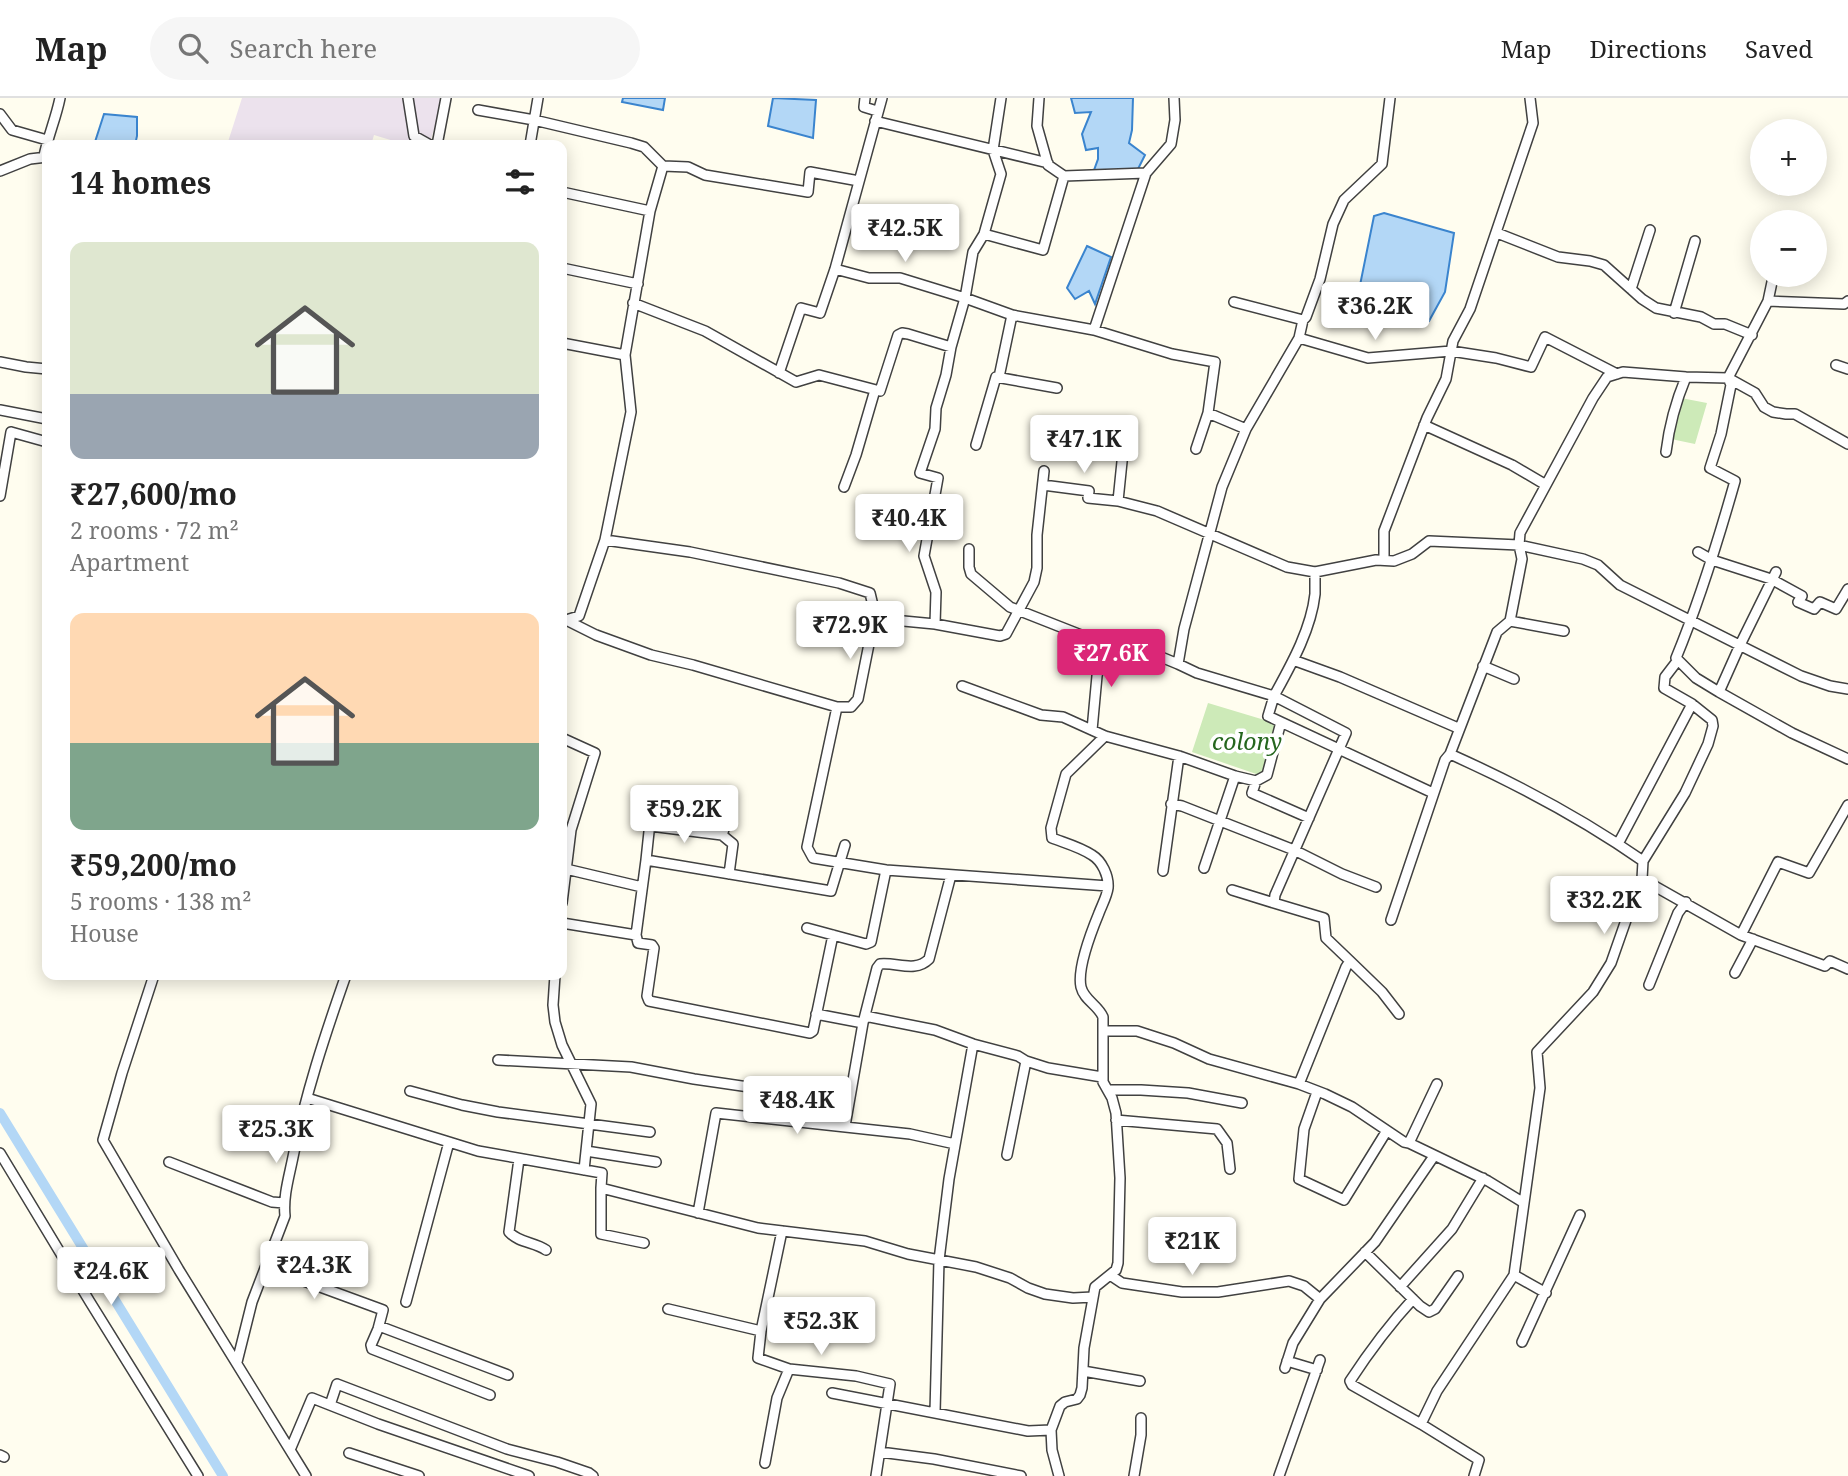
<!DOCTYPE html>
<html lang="en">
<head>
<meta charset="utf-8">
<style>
	body { margin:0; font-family:"Noto Serif",serif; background:#f6f6f6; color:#222; height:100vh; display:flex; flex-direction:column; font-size:26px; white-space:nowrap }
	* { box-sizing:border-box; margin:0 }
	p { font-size:23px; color:#767676 }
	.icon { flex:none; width:38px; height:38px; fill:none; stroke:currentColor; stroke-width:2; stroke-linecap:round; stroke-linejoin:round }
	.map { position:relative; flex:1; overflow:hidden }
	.panel { position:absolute; left:42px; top:42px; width:525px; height:840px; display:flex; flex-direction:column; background:#fff; border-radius:14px; box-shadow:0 4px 18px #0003 }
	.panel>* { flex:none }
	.controls { position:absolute; left:1750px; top:21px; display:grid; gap:14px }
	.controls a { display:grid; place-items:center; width:77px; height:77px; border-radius:50%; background:#fff; box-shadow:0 4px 18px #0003; font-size:35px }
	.price { position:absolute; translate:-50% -60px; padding:0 16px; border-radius:7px; background:#fff; color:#222; font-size:23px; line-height:46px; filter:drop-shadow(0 2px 4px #0008) }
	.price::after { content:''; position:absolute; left:50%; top:42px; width:21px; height:16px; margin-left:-10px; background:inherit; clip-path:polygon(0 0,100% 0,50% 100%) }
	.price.current { background:#db2777; color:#fff }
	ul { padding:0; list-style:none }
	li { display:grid; align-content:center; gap:14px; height:371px; padding:0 28px }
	li span { display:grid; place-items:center; height:217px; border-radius:14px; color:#555 }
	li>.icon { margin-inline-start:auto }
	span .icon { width:126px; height:126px; fill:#fffc; stroke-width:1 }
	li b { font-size:30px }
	h2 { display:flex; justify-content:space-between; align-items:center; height:84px; padding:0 28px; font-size:30px }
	header { display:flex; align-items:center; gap:42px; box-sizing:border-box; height:98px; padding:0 35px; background:#fff; border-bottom:2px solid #e0e0e0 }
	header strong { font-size:33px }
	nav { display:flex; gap:38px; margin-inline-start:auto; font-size:24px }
	.search { width:490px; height:63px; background:#f6f6f6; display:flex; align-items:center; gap:18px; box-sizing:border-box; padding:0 24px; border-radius:38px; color:#767676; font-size:26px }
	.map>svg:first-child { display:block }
	.industrial { fill:#ece2ed }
	.green { fill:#cdeab8 }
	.water { fill:#b3d7f6; stroke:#3a84ce; stroke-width:2 }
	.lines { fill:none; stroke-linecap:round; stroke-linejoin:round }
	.canal { stroke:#b3d7f6; stroke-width:10 }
	.minor-casing { stroke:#414141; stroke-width:12 }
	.minor { stroke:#fff; stroke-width:9 }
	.labels { text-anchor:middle; stroke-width:7; stroke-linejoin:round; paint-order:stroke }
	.park-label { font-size:23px; font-style:italic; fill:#25661e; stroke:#fff }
</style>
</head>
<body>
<header>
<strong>Map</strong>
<div class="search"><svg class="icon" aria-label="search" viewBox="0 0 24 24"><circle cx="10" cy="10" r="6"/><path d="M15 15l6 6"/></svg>Search here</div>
<nav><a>Map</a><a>Directions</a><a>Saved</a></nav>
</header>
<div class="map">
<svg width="1848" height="1378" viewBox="0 0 1848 1378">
	<rect width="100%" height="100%" fill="#fffdef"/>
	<path class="industrial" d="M242 0H444L429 47H407L374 37 371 47H227Z"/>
	<path class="green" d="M1681 300 1707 305 1695 346 1671 341Z
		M1208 605 1281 627 1268 680 1192 654Z"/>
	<path class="water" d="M623 0H665L663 12 622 4Z
		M773 0 816 2 813 40 768 28Z
		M1071 0H1133L1132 32 1129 45 1145 57 1134 79 1093 75 1098 61V50L1086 52 1082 36 1091 14 1075 15Z
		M104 16 137 19V38L135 47H94Z
		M1384 115 1454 135 1445 194 1429 223 1406 228 1398 212 1384 216 1359 219 1357 202 1374 118Z
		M1087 148 1111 159 1095 206 1089 193 1075 201 1067 190Z"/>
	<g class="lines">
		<path class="canal" d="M0 1015 223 1378"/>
		<g class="minor-casing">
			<path id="minor" d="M408 0 414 38 430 47
				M865 0 864 9 877 13
				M1001 0 993 52 1001 76 984 136 1043 152 1064 78
				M1039 0 1037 28 1048 67 1064 78 1146 75
				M478 12 534 22 631 45 644 49 663 68 688 69 705 77 808 94 810 74 859 83
				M0 16 12 32 47 42
				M875 23 1048 65
				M437 47 446 0
				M530 47 538 0
				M44 58C48 38 56 20 60 0
				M0 73 30 61 47 59
				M562 94 650 113 625 257 631 314 605 442 579 518 566 522
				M650 113 663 68
				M1497 135 1558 159 1590 163 1604 167 1642 201 1656 210 1701 219 1714 226H1725L1752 237
				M562 170 638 186
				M835 171 869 180H900L965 200 1012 217 1094 232 1172 256 1215 264 1208 315 1196 351
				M1772 184 1768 203 1728 280 1731 287 1721 336 1710 370 1735 383C1718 443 1700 502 1676 560L1696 580 1719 594 1792 635 1848 661
				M1631 191 1650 132
				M1768 203 1844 206 1848 203
				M1234 204 1303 222
				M633 205 705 233 796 284 819 277 880 293 898 237 902 235 908 236 951 249
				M1674 215 1695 143
				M1094 232 1146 75 1171 46 1175 22 1174 0
				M1299 240 1368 260 1451 253 1496 260 1531 269 1545 239 1617 276
				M562 245 625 257
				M0 264 26 269 47 271
				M1836 267 1848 271
				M779 275 801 210 820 215 835 171 882 0
				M999 279 1012 217
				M0 312 47 321
				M1208 315 1246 331
				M1424 327 1512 367 1546 387
				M976 347 996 279 1057 290
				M1666 354C1669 329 1676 303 1686 279
				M1043 387 1089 393 1088 400 1118 403 1157 413 1287 469 1315 474 1376 462 1394 463 1412 456 1429 443 1519 447 1583 461 1598 467 1620 487 1801 578 1830 588 1848 591
				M844 389 856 357 875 292
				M0 398 11 334 47 344
				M1118 403 1123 354
				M969 451V469L971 476 1010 509 1104 546 1144 552 1178 566 1184 531 1222 389 1246 331 1299 240 1303 222 1306 219 1320 181 1333 126 1344 102 1382 66 1390 0
				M1698 454 1712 462 1771 481 1802 498 1798 504 1814 511 1820 504 1836 511 1848 491
				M1384 462V433L1427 320 1446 281 1453 243 1470 211 1533 25 1530 0
				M1315 474C1315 481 1315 489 1315 496 1311 532 1291 567 1274 598L1346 635 1275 797 1274 805 1324 820 1326 840 1350 863
				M875 516 893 522 935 526 1000 538 1006 536 1034 484 1037 470V437L1044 373
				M566 522 596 537 651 557 693 567 837 609H851L858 601 875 516 870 495 839 485 690 454 605 442
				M1510 523 1564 533
				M935 526 936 494 924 458 938 380 920 375 935 331 936 310 946 277 951 249 965 200 973 154 984 136
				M1293 562 1340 579 1458 630
				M1178 566 1197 575 1274 598 1268 618 1433 695
				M1483 568 1514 581
				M962 588 1041 617 1063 619 1105 638 1179 658 1235 678 1256 683 1267 677 1281 624
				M1719 594 1740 547 1776 474
				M837 609 807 749 813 760 886 772 1108 788
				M1092 632 1097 578 1104 546
				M562 640 595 655 571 732 562 805
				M1450 656C1517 686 1583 721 1643 763
				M1256 683 1252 695 1309 720
				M1171 706 1182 708 1294 752 1342 776 1376 789
				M650 728 722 737
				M1618 746 1692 606
				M646 762 653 696 732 708 722 737 733 746 729 776
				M1204 770 1235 678
				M566 771 642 789
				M1163 773 1179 658
				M1642 781 1741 837 1825 868 1830 863 1848 871
				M1232 792 1274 805
				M1391 822 1445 662 1450 656 1497 534 1510 523 1522 461 1519 447 1520 435 1593 300 1607 279 1623 274 1686 279 1728 280 1755 295 1764 309 1773 314 1786 316H1795L1848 346
				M562 825 636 837 646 762 831 793 845 747
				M807 830 866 846 871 844 886 772
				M636 837 638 845 652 847 654 850 647 898 649 903 810 935 813 933 833 837
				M1741 837 1778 764 1809 775 1848 707
				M1735 875 1753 841
				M154 877 122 975 103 1042 179 1172 306 1378
				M555 877 553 907 555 924 562 947 591 1006 584 1072
				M1649 887 1678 815 1686 804
				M816 916 863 925
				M865 918 935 932 973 946 1018 958 1026 963 1048 970 1102 979
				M1104 933H1137L1174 945 1209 961 1299 986 1325 996 1352 1009 1404 1044 1409 1045 1488 1083 1524 1105
				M498 962 631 969 694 981 797 996
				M1299 986 1346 869 1350 863 1382 894 1399 916
				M1108 992H1141L1188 995 1242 1005
				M410 993 462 1007 498 1014 650 1034
				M1317 994 1304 1031 1299 1081 1344 1102 1386 1034
				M307 1000 478 1053 602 1075 601 1090 758 1130 865 1143 908 1156 976 1169 1010 1180 1028 1190 1045 1196 1073 1200 1093 1199
				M1116 1022 1217 1031 1227 1045 1230 1071
				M845 1028 863 925 877 870 880 866C897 864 915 875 929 861L951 777
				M1409 1045 1437 986
				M586 1053 656 1064
				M0 1055 90 1204 198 1378
				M1007 1057 1026 963
				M519 1061 509 1134C519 1145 535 1144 546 1152
				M169 1064 272 1104 284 1105
				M601 1090V1136L644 1145
				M698 1115 716 1015 910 1036 955 1046
				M782 1133 761 1233 758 1260 789 1271 856 1278 890 1286 876 1378
				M1365 1154 1420 1208 1429 1214 1435 1211 1458 1178
				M266 1169 383 1212 378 1231 371 1247 372 1251 490 1297
				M1110 1177 1122 1185 1182 1194H1218L1289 1183 1304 1188 1320 1201
				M1514 1177 1546 1195
				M1400 1189 1452 1131 1483 1080
				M1413 1201C1389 1227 1369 1254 1350 1283L1352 1287 1421 1326 1479 1362 1474 1378
				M406 1204 449 1044
				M668 1211 761 1233
				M379 1228 508 1277
				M1522 1244 1580 1117
				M1287 1263 1317 1272
				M237 1264 252 1204 285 1118C283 1098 289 1079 293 1059 305 997 325 937 346 877
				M1285 1270 1293 1245 1320 1201 1375 1144 1434 1058
				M1083 1273 1140 1283
				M832 1295 1028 1333 1051 1332
				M330 1307 337 1286 507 1351 557 1364 589 1375 593 1378
				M935 1314 939 1162 949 1081 973 946
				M1421 1326 1437 1293 1514 1177 1540 990 1537 954 1593 894 1611 865 1638 788 1642 781 1643 763 1685 695 1708 646 1713 628 1712 622 1692 606 1664 590 1665 579 1678 562
				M290 1352 312 1300 378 1326 529 1378
				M880 1354 934 1361 1021 1378
				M349 1355 419 1378
				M0 1357 4 1359
				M765 1365 777 1300 789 1271
				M1059 1378 1052 1352 1051 1332 1060 1308 1065 1304 1077 1301 1080 1297 1082 1290 1084 1250 1095 1189 1116 1172 1118 1165 1120 1080 1116 1015 1112 1000 1103 984V919C1098 907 1084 902 1081 889 1077 871 1092 832 1099 815 1102 807 1107 798 1108 790 1109 778 1102 763 1092 757 1080 749 1065 745 1052 740L1051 730 1066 676 1105 638
				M1134 1378 1141 1337V1320
				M1279 1378 1320 1262"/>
		</g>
		<use href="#minor" class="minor"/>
	</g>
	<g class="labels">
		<g class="park-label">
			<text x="1247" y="652">colony</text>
		</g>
	</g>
</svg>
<div class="controls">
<a>+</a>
<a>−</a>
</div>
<b class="price" style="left:905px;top:166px">₹42.5K</b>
<b class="price" style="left:1375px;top:244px">₹36.2K</b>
<b class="price" style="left:1084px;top:377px">₹47.1K</b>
<b class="price" style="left:909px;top:456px">₹40.4K</b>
<b class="price" style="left:850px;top:563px">₹72.9K</b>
<b class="price current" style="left:1111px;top:591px">₹27.6K</b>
<b class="price" style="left:684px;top:747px">₹59.2K</b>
<b class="price" style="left:1604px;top:838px">₹32.2K</b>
<b class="price" style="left:797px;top:1038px">₹48.4K</b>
<b class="price" style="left:276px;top:1067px">₹25.3K</b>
<b class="price" style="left:1192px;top:1179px">₹21K</b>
<b class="price" style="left:314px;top:1203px">₹24.3K</b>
<b class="price" style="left:111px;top:1209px">₹24.6K</b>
<b class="price" style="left:821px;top:1259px">₹52.3K</b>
<section class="panel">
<h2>14 homes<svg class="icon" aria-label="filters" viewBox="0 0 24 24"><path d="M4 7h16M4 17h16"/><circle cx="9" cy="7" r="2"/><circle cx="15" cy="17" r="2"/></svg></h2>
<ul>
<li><span style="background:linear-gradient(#dfe7d0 70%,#9aa5b1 0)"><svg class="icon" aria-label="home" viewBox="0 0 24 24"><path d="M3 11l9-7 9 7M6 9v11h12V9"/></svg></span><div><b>₹27,600/mo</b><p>2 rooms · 72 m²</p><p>Apartment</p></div></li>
<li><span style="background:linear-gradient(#ffd9b3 60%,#7fa58c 0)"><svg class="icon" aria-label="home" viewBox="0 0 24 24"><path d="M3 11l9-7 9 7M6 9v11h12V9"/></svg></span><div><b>₹59,200/mo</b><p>5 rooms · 138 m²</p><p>House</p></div></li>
</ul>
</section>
</div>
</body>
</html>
